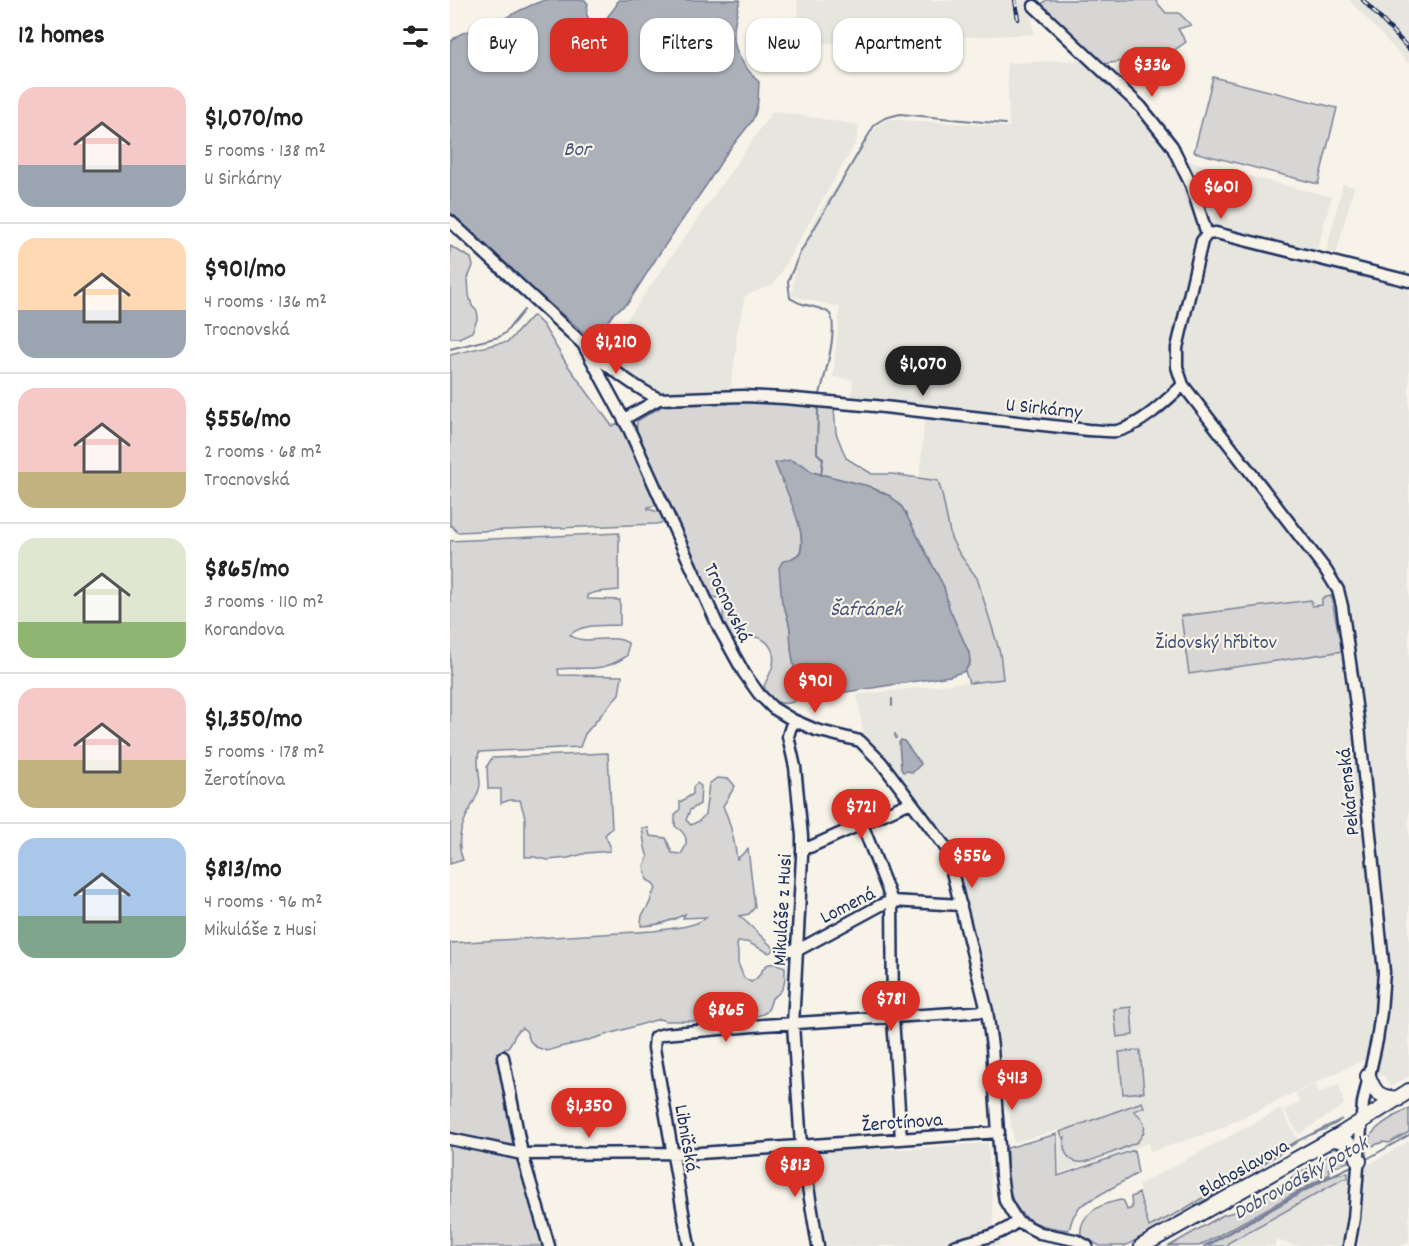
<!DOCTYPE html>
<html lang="en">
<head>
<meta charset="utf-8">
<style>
	body { margin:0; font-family:Dekko,sans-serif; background:#f6f6f6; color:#222; height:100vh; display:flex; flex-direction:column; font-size:22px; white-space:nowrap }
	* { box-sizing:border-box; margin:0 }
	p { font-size:20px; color:#767676 }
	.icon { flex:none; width:33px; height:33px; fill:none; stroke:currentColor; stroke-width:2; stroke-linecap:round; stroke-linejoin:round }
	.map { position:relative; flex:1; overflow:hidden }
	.drawer { display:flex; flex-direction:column; background:#fff; width:450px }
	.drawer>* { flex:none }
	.top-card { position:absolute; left:18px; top:18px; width:570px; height:54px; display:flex; gap:12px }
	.price { position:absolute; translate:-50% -51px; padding:0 14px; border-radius:21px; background:#d93025; color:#fff; font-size:20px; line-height:39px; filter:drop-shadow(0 2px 3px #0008) }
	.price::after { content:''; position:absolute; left:50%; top:36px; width:18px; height:14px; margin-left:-9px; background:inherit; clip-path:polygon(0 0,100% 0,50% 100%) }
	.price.active { background:#222; color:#fff }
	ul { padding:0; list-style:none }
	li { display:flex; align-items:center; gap:18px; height:150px; padding:0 18px }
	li+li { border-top:2px solid #e0e0e0 }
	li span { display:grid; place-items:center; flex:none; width:168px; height:120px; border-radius:18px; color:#555 }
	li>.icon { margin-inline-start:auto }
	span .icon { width:72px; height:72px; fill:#fffc; stroke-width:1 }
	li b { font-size:26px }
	h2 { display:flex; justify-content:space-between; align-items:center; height:72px; padding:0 18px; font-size:26px }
	.tag { padding:0 21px; border-radius:18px; background:#fff; box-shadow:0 2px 4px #0004; font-size:21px; line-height:54px }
	.tag.active { background:#d93025; color:#fff }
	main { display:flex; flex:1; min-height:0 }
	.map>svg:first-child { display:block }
	.built { fill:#e6e5de }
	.green { fill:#d7d6d4; stroke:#798299; stroke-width:1.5 }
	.water { fill:#acb0b9; stroke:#727c95; stroke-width:1.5 }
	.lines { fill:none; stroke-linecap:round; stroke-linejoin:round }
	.stream { stroke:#727c95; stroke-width:2 }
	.minor-casing { stroke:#1b2f5e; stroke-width:15 }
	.major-casing { stroke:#1b2f5e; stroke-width:18 }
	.minor { stroke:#f7f3e8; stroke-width:10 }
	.major { stroke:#f7f3e8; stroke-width:14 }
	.rail-casing { stroke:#1b2f5e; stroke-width:4.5 }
	.rail { stroke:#f7f3e8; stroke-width:2; stroke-dasharray:7; stroke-linecap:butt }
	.labels { text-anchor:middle; stroke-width:4.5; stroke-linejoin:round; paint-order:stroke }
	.street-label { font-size:20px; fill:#1b2f5e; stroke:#f7f3e8 }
	.park-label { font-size:20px; fill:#415076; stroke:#f7f3e8 }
	.water-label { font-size:21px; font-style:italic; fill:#465679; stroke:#f7f3e8 }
</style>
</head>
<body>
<main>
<section class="drawer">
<h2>12 homes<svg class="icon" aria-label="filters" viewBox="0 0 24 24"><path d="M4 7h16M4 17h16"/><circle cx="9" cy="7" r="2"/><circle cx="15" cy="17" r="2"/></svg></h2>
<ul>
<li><span style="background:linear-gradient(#f6c9c9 65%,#9aa5b1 0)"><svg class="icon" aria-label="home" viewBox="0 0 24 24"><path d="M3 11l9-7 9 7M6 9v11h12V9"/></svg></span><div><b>$1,070/mo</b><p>5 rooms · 138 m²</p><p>U Sirkárny</p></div></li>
<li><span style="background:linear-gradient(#ffd9b3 60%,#9aa5b1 0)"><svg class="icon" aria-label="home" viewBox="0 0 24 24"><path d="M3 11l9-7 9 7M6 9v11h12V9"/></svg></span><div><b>$901/mo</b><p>4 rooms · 136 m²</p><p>Trocnovská</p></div></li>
<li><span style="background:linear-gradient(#f6c9c9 70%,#c2b280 0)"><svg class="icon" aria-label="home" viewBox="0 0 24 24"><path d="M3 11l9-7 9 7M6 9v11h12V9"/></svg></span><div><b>$556/mo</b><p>2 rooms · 68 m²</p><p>Trocnovská</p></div></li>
<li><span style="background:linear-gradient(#dfe7d0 70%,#8fb573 0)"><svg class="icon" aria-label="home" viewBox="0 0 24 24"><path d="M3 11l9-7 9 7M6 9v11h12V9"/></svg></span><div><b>$865/mo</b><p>3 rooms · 110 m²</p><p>Korandova</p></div></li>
<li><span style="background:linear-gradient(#f6c9c9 60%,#c2b280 0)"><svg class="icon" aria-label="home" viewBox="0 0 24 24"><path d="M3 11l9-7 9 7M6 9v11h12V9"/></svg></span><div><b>$1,350/mo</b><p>5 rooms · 178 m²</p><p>Žerotínova</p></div></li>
<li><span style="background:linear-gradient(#a9c7e8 65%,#7fa58c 0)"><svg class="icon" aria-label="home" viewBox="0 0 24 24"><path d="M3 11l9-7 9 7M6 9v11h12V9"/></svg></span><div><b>$813/mo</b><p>4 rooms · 96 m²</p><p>Mikuláše z Husi</p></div></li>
</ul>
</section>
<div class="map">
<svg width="959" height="1246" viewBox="0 0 959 1246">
	<rect width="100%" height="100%" fill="#f7f3e8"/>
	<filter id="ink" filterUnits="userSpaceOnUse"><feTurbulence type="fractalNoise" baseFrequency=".0167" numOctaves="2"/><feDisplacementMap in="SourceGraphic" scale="12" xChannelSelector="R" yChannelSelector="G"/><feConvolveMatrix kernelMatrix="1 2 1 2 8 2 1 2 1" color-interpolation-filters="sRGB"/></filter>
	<g filter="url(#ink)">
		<path class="built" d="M347 0H592L580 11 584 34 352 44Z
			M899 0H959V64Z
			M636 60 672 101 735 160 882 197 867 249 857 260 880 268 959 288V1076L941 1087 934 1076 925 1075 927 1062 913 1060 767 1130 700 1152 699 1143 610 1173 609 1130 564 1142 542 1001 500 845 471 805 414 738 407 695 553 678 550 653 527 578 509 553 501 538 492 494 469 482 476 405 401 398 403 380 383 377 390 307 342 296 345 269 364 220 427 126 438 119 559 127 557 63Z
			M323 111 409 125 406 142 324 284 295 296 286 338 287 344 280 391 211 394 160 362 155 347 160 344Z
			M893 184 904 187 886 254 876 251Z
			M865 1084 869 1093 889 1084 894 1105 849 1134 834 1110 850 1102 846 1094Z
			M831 1109 848 1139 701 1227 688 1185Z
			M959 1141V1242L950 1246H908L914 1189V1167Z
			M538 1143 544 1228 550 1246H372L356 1149H456Z
			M889 1179 899 1180V1198L891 1246H848L826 1240 825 1246H779L781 1241Z"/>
		<path class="green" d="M596 0H705L716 13H729L741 25 728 29 736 42 717 55 697 61H676L652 64 646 57 591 5Z
			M763 77 887 108 868 184 744 152Z
			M0 246 21 258 23 266 18 278 19 295 22 306 27 311 28 317 22 332 9 338H0Z
			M84 316 93 325 116 363 162 426 168 423 178 438 207 505 198 507V509L212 513 216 520 211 523 206 524 7 532 2 526H0V355L46 344 58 342 81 317Z
			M283 400H305L384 408 386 433 396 458 422 474H442L488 481 492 494 501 538 509 553 527 578 550 653 553 679 519 683 515 671 520 663 519 653 499 608 494 587 452 507 440 496 418 486 362 472 353 465 337 462 326 463C330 481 342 497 347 515 350 523 354 546 349 553 347 556 345 557 342 558L332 602 336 612 340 628 341 648 344 667 343 680 349 698C340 706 329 704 319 698L314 686C317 679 322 671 323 664 326 651 317 637 303 637 297 637 290 639 284 640 278 635 273 625 273 616 273 608 276 604 271 596L267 598 261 596 186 435 187 421 214 405 278 404Z
			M169 533V590L147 592 137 595 138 599 170 600V625C154 626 132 623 120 635 135 647 160 632 178 643L177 656C149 674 138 666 108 669L109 675 172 676 169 694 135 734 130 747 29 752C26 763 30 774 30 785 29 792 25 800 21 807 12 824 5 841 13 860L0 864V541Z
			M881 596 889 635 891 636 893 651 739 674 731 616 861 600 862 606 872 605V598Z
			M158 753 162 828 155 835 160 846V851L137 853 118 858 98 860 84 857H75V817L70 800H60L51 803V789H38L37 766 42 758Z
			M267 778 279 779 285 786 273 806C281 823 284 840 287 859L298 849 305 907 299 914 289 916C302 926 312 938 325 949L319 953 297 942H288L287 946 288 952V963L294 978 301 982C317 975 308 956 335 967 335 981 336 991 322 998 321 1002 319 1008 317 1011 308 1023 233 1021 216 1021L209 1019 132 1042 110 1047 97 1051 86 1047 80 1041 76 1031 72 1028C64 1032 64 1040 58 1047 56 1049 53 1050 50 1052L99 1246H0V943L203 931C220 928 244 928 257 917L233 918 235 914C222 921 207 926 191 926 191 910 195 914 200 902 202 895 201 894 206 889L203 883 197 880 194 866 198 857C194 849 194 838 192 828H198L200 836 216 838 222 853 231 854C240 842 237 834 225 826V815L230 809V802L243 794V787L247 783 251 786 250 804 240 810 236 820 241 825 249 821 255 815 259 784Z
			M681 1007 683 1035 667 1037 664 1009Z
			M690 1050 694 1092 673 1094 669 1052Z
			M692 1102 694 1107 684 1111C697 1121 698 1130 687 1142 677 1147 645 1160 634 1162 618 1164 611 1150 615 1137L613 1138 610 1132Z
			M959 1108V1132L939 1143 933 1142 922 1146 918 1141C924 1125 946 1116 959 1108Z
			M892 1119C879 1131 860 1133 847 1142 812 1165 777 1187 741 1208L736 1213 675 1246H650L631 1236C628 1213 653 1203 671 1200L674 1201 677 1210 682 1208 681 1197 689 1193 699 1227 729 1212 841 1144Z
			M607 1134 608 1176 684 1150 688 1173 630 1206 623 1217 619 1230C610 1229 600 1228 591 1225 555 1213 557 1179 557 1148Z
			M892 1152 897 1157 898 1162 878 1169 880 1174 749 1246H719L773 1215 795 1209 811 1200 829 1186 881 1154 885 1160 893 1155Z
			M898 1173V1179H893L778 1243 777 1246H757L878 1178 889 1174Z"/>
		<path class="water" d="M95 0H135L138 4C135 14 136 18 145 23L155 20 166 6 168 0H290C280 38 280 53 309 82 308 96 309 108 302 121L276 154 257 184 209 254 178 303 164 313 159 320 138 336 86 292 32 241 0 212V43C9 29 29 30 43 24 60 16 76 6 95 0Z
			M340 460 353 465 362 472 418 486 440 496 452 507 494 587 499 608 519 653 520 663 515 671 500 676 357 698H349L343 680 344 667 341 648 340 628 336 612 332 603 329 568 332 562C337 560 345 558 349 554 361 538 331 480 325 463Z
			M451 740 454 741 471 764 462 773 459 771 453 772 451 769 449 743Z"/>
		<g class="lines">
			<path class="stream" d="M0 349 49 337 55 333 74 310
				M370 394C374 379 390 324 379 313 372 307 361 307 353 304 348 303 344 300 340 298L338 281 350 253 425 124 435 118 450 114 555 124
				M368 409 367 453 373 459 371 475
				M442 706V699
				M445 734 446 738
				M915 1160 959 1135
				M754 1246 870 1181 904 1165"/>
			<g class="minor-casing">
				<path id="minor" d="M584 6 691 107 722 146 741 185 757 234
					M0 221 133 344 179 429 269 628 294 673 309 694 323 708 343 720 366 730 410 741 431 762 496 848 537 1011 542 1047 551 1175 555 1201 567 1221 590 1233 625 1240 637 1246
					M139 350C158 367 186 388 209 399L293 396 334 398 425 406 638 430C647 430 658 432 667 431 690 426 716 401 733 385
					M174 419 209 399
					M343 720 338 736 345 767 352 836V857L343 1024 351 1146 368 1246
					M412 824 442 901 443 1018 451 1139
					M352 847H360L461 802
					M338 950H348L431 905 442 901 511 905
					M53 1057 72 1154 99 1246
					M0 1139 72 1154 250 1153 549 1132
					M239 1246 204 1048 205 1037 214 1034 314 1025 537 1011
					M504 1246C526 1239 550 1237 567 1221
					M899 1246 904 1218 913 1103 927 1040 931 1012 934 972 909 726 892 606 888 590 875 569 733 385 727 367V348L752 241 757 234 766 233 959 281"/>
			</g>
			<g class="major-casing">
				<path id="major" d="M918 1076C925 1094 928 1097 948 1099
					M883 1139C898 1140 905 1147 909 1161
					M692 1246 893 1133 959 1091"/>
			</g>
			<use href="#minor" class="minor"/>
			<use href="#major" class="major"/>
			<g class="rail-casing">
				<path id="rail" d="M565 0 568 19
					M913 0 959 49"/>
			</g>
			<use href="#rail" class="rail"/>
		</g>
	</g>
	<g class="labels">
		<g class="street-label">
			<text transform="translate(594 407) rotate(6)" y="7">U Sirkárny</text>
			<text transform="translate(279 602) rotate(64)" y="7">Trocnovská</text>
			<text transform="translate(897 792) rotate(-96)" y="7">Pekárenská</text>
			<text transform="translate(397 904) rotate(-27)" y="7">Lomená</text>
			<text transform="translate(331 910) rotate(-87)" y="7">Mikuláše z Husi</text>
			<text transform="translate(452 1121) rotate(-4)" y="7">Žerotínova</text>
			<text transform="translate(238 1138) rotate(80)" y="7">Libničská</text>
			<text transform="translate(793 1167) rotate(-29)" y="7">Blahoslavova</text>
		</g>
		<g class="park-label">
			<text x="766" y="648">Židovský hřbitov</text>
		</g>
		<g class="water-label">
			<text x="127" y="155">Bor</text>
			<text x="416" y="615">Šafránek</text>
			<text transform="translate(850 1177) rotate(-29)" y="7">Dobrovodský potok</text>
		</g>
	</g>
</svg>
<b class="price" style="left:702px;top:98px">$336</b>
<b class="price" style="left:771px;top:220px">$601</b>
<b class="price" style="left:166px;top:375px">$1,210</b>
<b class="price active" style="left:473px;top:397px">$1,070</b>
<b class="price" style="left:365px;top:714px">$901</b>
<b class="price" style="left:411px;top:840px">$721</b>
<b class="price" style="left:522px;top:889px">$556</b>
<b class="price" style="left:441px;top:1032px">$781</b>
<b class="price" style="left:276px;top:1043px">$865</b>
<b class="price" style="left:562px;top:1111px">$413</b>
<b class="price" style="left:139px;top:1139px">$1,350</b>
<b class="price" style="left:345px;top:1198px">$813</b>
<div class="top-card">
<a class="tag">Buy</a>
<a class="tag active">Rent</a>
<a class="tag">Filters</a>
<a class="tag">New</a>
<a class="tag">Apartment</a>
</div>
</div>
</main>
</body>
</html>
